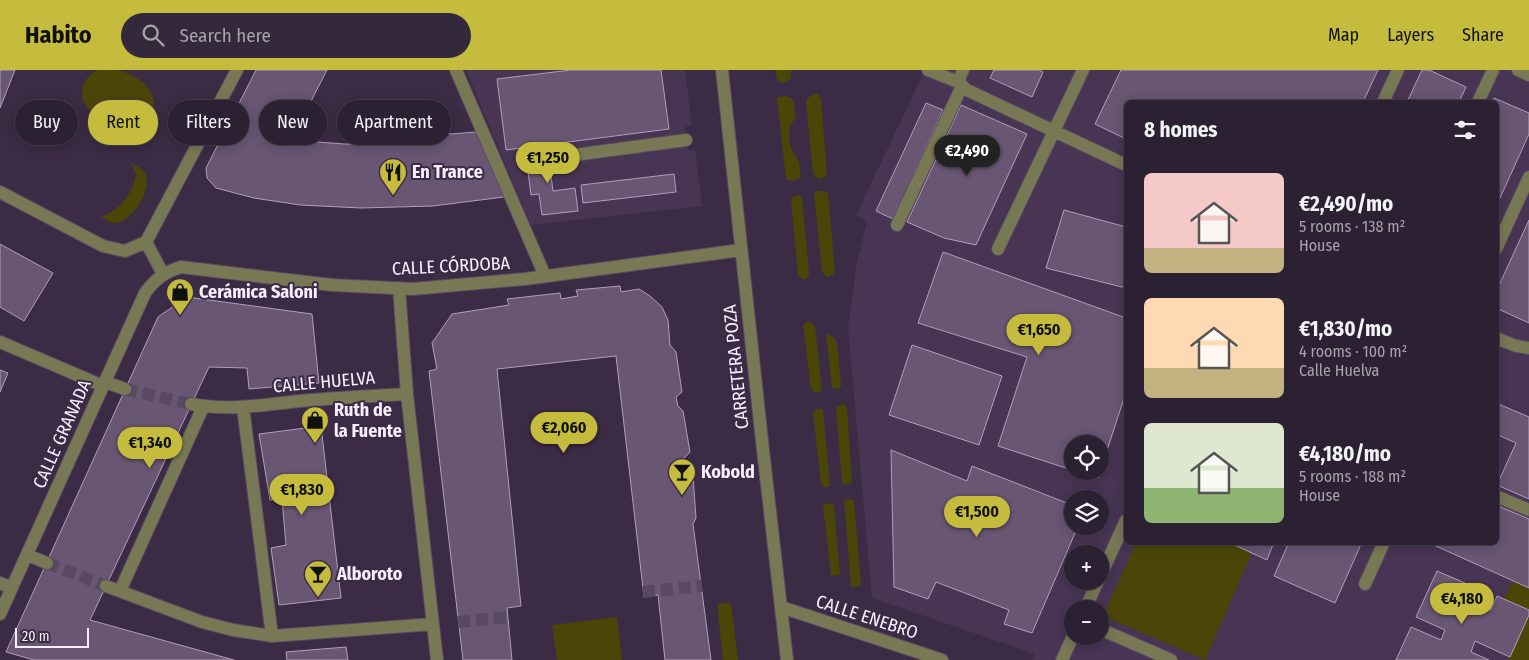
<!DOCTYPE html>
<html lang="en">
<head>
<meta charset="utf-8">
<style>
	body { margin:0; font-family:"Fira Sans Condensed",sans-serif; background:#34283b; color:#f1f3f6; height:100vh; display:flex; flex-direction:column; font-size:19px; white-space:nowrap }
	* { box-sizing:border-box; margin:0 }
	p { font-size:16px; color:#a6a3ac }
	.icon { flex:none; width:28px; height:28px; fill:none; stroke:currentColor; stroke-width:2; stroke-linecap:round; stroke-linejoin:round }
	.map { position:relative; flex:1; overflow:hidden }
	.side { position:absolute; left:1124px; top:30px; width:375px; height:445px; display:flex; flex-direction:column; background:#2c2033; border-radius:8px; box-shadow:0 2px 12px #0003,0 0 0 1px #483e4e }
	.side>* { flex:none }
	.banner { position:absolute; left:15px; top:30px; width:475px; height:45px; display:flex; gap:10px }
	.tools { position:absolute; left:1064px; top:365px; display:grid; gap:10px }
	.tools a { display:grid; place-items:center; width:45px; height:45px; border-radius:50%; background:#2c2033; box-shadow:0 2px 12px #0003,0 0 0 1px #483e4e; font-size:25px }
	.scale { position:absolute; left:15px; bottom:12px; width:74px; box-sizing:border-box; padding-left:5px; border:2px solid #f9eeff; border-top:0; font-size:14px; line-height:18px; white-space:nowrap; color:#f9eeff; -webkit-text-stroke:4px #3b2b44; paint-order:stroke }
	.price { position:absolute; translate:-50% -42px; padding:0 11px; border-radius:18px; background:#c5bc3d; color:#111; font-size:16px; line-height:32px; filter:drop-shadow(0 1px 2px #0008) }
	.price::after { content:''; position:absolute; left:50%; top:30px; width:15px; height:11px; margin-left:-8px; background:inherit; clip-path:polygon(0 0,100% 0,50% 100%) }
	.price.current { background:#222; color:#fff }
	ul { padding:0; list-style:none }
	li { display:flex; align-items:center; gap:15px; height:125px; padding:0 20px }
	li span { display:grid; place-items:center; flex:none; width:140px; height:100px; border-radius:8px; color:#555 }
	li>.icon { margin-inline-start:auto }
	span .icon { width:60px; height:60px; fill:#fffc; stroke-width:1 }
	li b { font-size:21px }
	h2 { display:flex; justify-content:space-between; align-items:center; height:60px; padding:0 20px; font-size:21px }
	.chip { padding:0 18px; border-radius:22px; background:#2c2033; box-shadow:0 2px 12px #0003,0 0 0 1px #483e4e; font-size:18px; line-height:45px }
	.chip.current { background:#c5bc3d; color:#111 }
	header { display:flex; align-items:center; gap:30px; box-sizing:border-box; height:70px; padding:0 25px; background:#c5bc3d; color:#111 }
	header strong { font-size:24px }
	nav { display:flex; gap:28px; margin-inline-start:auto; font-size:18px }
	.search { width:350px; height:45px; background:#34283b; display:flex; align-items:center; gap:12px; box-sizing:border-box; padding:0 18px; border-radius:28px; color:#a6a3ac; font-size:19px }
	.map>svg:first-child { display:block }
	.built { fill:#483453; fill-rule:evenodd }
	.green { fill:#4b4608 }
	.building { fill:#685672; stroke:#b29ebd }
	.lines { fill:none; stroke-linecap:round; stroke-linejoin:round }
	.minor-tunnel { stroke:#584860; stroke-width:12; stroke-dasharray:12 6; stroke-linecap:butt }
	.minor-casing { stroke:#594a62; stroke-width:14 }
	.minor { stroke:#797854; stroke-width:12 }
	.labels { text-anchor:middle; stroke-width:4; stroke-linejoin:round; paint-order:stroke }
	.poi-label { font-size:18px; font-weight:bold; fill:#f9eeff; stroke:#3b2b44; text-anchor:start }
	.street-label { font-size:18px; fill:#f9eeff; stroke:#3b2b44 }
</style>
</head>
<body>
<header>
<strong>Habito</strong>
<div class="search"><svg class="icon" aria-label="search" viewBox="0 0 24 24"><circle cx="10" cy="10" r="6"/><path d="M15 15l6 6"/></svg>Search here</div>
<nav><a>Map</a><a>Layers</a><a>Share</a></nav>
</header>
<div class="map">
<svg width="1529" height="590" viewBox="0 0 1529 590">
	<rect width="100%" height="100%" fill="#3b2b44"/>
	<path class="built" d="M466 0H685L692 56 685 57 686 70 688 80H695L702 136 531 155Z
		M925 0H1529V590H1032L1035 584 872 528 848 258 857 192 867 152 856 145ZM1126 32H1496V472H1126ZM1072 374H1100V401H1072ZM1072 429H1100V456H1072ZM1072 484H1100V511H1072ZM1072 539H1100V566H1072Z"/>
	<path class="green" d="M98 0C104 0 111 0 117 0 142 5 171 31 142 53 138 56 131 60 124 59 118 58 112 54 107 51 102 48 94 46 90 41 77 26 80 9 98 0Z
		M775 0H791V8L788 11 782 13 777 10Z
		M817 23 819 25 821 30 827 104 825 107 820 109 815 107 813 102 806 32 807 28Z
		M786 26 793 29 796 47 790 56 789 69 792 81 799 91 801 107 793 111 786 109 777 27Z
		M131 93C137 96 143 99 146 105 152 120 132 152 115 153 111 153 105 149 101 147 122 138 130 127 136 105Z
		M817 121H825L828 123 835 202 832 205 827 207 822 202 814 123Z
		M797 125 800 126 802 129 809 203V206L805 209H802L798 206 791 128Z
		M807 252H811L815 257 822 320 819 322H814L811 318 803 255Z
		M826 263 834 268 837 273 841 316 839 319 832 318Z
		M842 334H844L847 337 852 412 846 415H843L842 412 836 338Z
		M816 339H821L823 341 830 414 828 417H824L821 414 813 343Z
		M845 429 854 430 861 516 856 517H851L844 431Z
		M828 433 834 435 840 505 831 506 823 435Z
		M1136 473H1228L1252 483 1205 590 1103 546Z
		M1513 511 1529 518V540L1504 529Z
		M731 533 738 590H723L717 534Z
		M1529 545V590H1509L1510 587Z
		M617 547 622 590H557L552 555Z"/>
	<path class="building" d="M0 0H15L0 38Z
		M256 0H327L291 70 345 74 418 75 417 64 443 61 451 64 476 62 504 127 433 136 361 138 300 135 254 128 216 118 207 108 206 98Z
		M571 0H661L669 59 506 80 497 9Z
		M994 0H1039L1043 2 1032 27 990 8Z
		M1121 0H1378L1363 32H1126V69L1095 54Z
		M1422 0H1429L1466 17 1459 32H1407Z
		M1494 28 1529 43V64L1496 137V32H1492Z
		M926 33 943 40 893 149 876 141Z
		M961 35 1027 64 976 175 944 168 907 152Z
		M547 75 553 121 575 118 578 141 542 145 539 124 531 125 525 77Z
		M674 104 676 122 583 133 581 115Z
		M1064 140 1126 157V218L1046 198Z
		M1529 150V253L1496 238V222Z
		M0 174 53 203 24 251 0 237Z
		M943 182 1126 248V322L1098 408 1078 401H1100V374H1072V400L998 376 1027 287 918 253Z
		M620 216 621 222 639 219 650 226 662 237 668 250 670 275 676 282 682 322 676 327 678 336 683 341 690 382 684 388 687 401 693 406 696 448 693 454 711 590H665L658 525 644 527 616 286 497 299 521 536 507 538 512 590H463L429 301 437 299 432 273 452 244 509 235 507 229 560 223 561 229 578 226 576 220Z
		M187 227 312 244 319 313 249 319 247 298 209 297 90 550 234 590H34L6 582 158 247Z
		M912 275 1002 306 979 375 889 345Z
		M0 300 8 303 0 322Z
		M1496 333 1529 347V429L1497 415 1516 373 1496 364Z
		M321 356 341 528 279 535 271 478 286 475 282 429 270 430 259 364Z
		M891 380 967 411 972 396 1072 435V456H1078L1032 563 1004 554 1009 540 936 512 928 529 894 517Z
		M1496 435 1529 449V518L1427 472H1496Z
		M1228 472H1274L1267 490Z
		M1289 472H1362L1335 533 1274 506Z
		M1437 501 1465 513 1459 526 1491 540 1497 526 1529 540V545L1510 587 1475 571 1471 582 1489 590H1396L1411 557 1441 570 1445 560 1416 547Z
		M346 577 348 590H287L286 582Z"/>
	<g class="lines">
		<path class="minor-tunnel" d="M125 319 191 334
			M47 493 106 516
			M643 522 702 516
			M458 552 508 547"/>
		<g class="minor-casing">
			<path id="minor" d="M456 0 545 206
				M722 0 763 380 787 590
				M928 0 958 12
				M963 0 958 12 967 20 1126 95
				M1518 0 1529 5
				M1383 32 1398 0
				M1478 32 1493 0
				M567 86 686 70
				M0 122 103 176 125 181 146 172
				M897 155 962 16
				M998 179 1083 0
				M1496 179 1529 107
				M163 204 146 172 237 0
				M399 218 407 324 437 590
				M1496 268 1516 276 1529 278
				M0 272 103 316
				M105 312 125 319
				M191 334C226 341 264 335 299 331 335 328 371 326 407 324
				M243 337 272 566
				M1496 426 1529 440
				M27 485 47 493
				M1100 507 1126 450
				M0 513 12 518
				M1365 514 1384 472
				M106 516 202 552 233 560 272 566 433 554
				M120 521 203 337
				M781 537 942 590
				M1085 539 1098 511
				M0 544 145 223C155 209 165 202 181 197L332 215 413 219 525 209 741 180
				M1100 559 1171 590
				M1062 590 1073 566"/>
		</g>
		<use href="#minor" class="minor"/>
	</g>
	<defs>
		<g id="restaurant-pin" transform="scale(1.4375)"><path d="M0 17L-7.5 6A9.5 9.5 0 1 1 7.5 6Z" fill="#c5bc3d" stroke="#3b2b44"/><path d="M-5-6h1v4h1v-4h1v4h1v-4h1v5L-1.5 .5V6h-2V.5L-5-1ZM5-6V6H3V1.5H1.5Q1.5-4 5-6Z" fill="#111"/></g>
		<g id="shop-pin" transform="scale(1.4375)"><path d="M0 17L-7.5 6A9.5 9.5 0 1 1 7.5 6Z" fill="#c5bc3d" stroke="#3b2b44"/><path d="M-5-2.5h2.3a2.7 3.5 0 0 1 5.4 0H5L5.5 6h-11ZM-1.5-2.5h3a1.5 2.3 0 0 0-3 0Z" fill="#111"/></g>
		<g id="bar-pin" transform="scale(1.4375)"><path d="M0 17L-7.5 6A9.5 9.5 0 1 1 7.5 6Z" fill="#c5bc3d" stroke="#3b2b44"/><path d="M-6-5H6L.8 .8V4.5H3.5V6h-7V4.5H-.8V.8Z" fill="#111"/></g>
	</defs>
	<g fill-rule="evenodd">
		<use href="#restaurant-pin" x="393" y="102"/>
		<use href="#shop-pin" x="180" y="222"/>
		<use href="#shop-pin" x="315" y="350"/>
		<use href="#bar-pin" x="682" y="402"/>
		<use href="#bar-pin" x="318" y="504"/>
	</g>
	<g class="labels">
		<g class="poi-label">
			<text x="412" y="108">En Trance</text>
			<text x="199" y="228">Cerámica Saloni</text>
			<text x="334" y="346">Ruth de<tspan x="334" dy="21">la Fuente</tspan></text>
			<text x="701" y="408">Kobold</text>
			<text x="337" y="510">Alboroto</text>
		</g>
		<g class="street-label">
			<text transform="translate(451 196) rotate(-3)" y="6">CALLE CÓRDOBA</text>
			<text transform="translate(736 297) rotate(-96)" y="6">CARRETERA POZA</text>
			<text transform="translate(324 312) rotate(-5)" y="6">CALLE HUELVA</text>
			<text transform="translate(62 364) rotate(-66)" y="6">CALLE GRANADA</text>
			<text transform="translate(867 547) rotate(18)" y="6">CALLE ENEBRO</text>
		</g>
	</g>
</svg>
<div class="tools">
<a><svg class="icon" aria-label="locate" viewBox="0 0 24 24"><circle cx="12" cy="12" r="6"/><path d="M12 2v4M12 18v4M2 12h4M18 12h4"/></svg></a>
<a><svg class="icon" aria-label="layers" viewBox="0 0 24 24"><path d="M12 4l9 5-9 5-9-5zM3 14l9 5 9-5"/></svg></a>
<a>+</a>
<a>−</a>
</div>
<div class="scale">20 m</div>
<b class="price current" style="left:967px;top:107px">€2,490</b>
<b class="price" style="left:548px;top:114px">€1,250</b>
<b class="price" style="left:1039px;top:286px">€1,650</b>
<b class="price" style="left:564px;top:384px">€2,060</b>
<b class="price" style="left:150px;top:399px">€1,340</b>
<b class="price" style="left:302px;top:446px">€1,830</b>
<b class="price" style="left:977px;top:468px">€1,500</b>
<b class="price" style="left:1462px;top:555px">€4,180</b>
<div class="banner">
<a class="chip">Buy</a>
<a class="chip current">Rent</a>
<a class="chip">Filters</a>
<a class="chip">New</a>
<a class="chip">Apartment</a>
</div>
<section class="side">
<h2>8 homes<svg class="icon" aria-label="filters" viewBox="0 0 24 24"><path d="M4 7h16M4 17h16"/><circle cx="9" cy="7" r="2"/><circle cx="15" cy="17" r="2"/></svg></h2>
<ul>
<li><span style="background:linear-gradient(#f6c9c9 75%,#c2b280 0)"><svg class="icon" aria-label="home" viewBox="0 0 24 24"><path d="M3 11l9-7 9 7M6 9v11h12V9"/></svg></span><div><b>€2,490/mo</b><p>5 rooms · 138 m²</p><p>House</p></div></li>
<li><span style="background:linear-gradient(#ffd9b3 70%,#c2b280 0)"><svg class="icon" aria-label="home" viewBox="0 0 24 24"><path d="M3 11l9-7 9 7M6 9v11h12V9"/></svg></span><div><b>€1,830/mo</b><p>4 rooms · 100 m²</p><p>Calle Huelva</p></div></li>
<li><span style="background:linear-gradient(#dfe7d0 65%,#8fb573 0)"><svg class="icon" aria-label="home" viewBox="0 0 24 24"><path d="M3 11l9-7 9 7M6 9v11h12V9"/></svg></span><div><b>€4,180/mo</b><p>5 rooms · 188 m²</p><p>House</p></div></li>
</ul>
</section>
</div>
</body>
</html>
